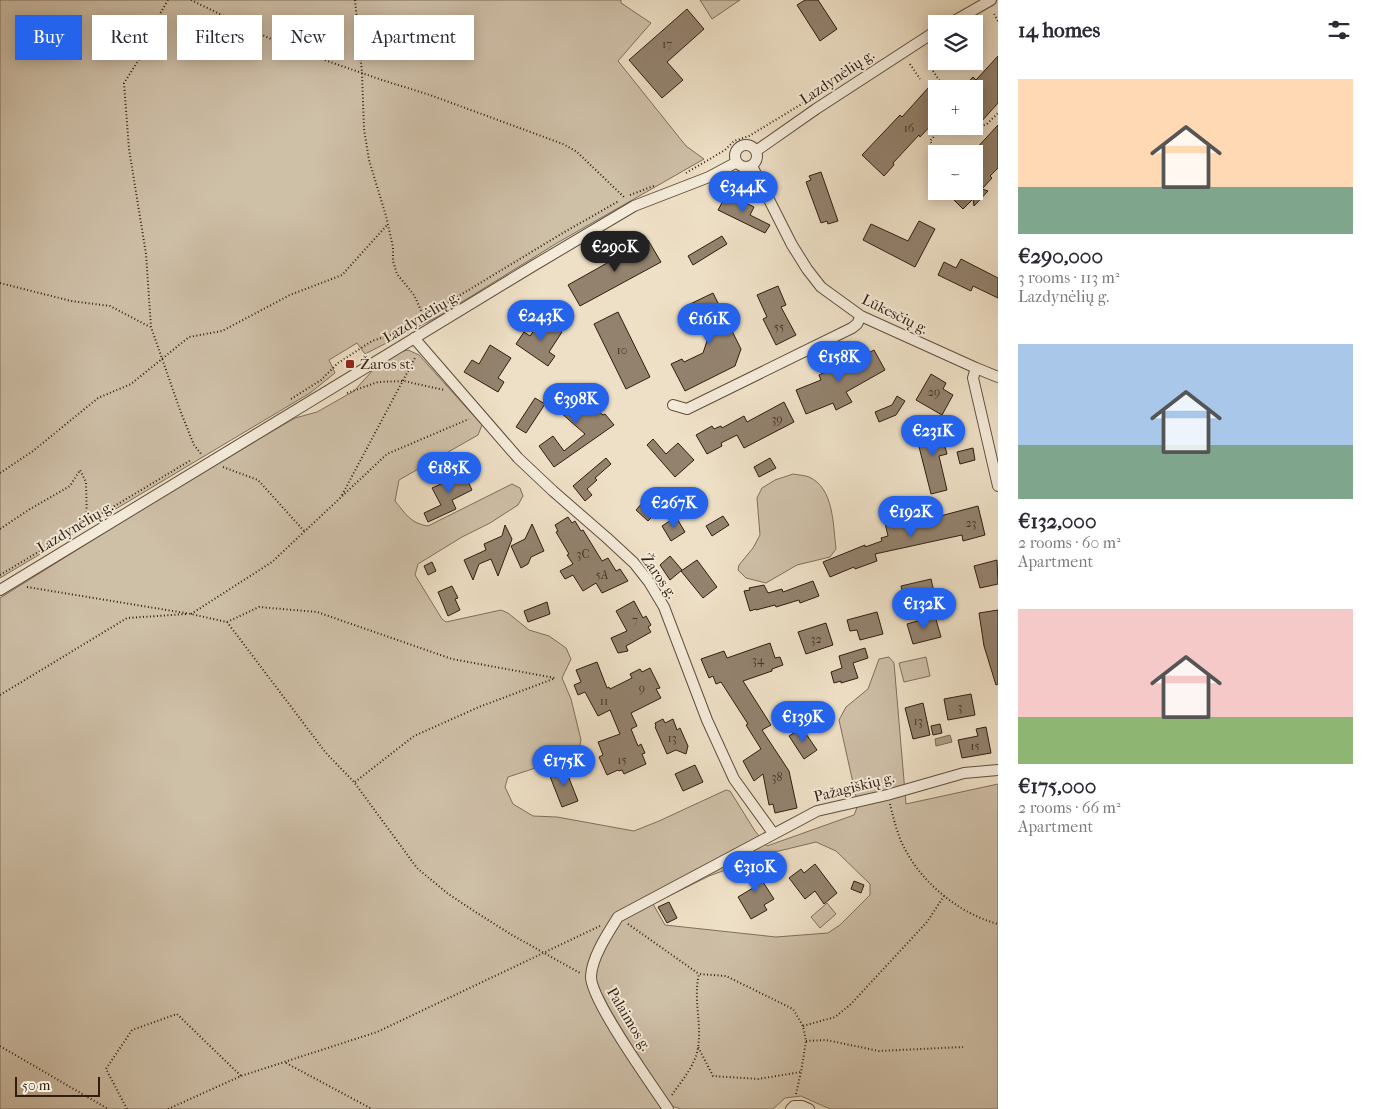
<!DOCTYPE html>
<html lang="en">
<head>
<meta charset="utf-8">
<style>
	body { margin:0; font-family:"IM FELL French Canon",serif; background:#f2f2f3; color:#2b2b33; height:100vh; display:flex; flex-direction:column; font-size:19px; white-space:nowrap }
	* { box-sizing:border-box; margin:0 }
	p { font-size:16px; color:#7c7c81 }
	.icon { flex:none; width:28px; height:28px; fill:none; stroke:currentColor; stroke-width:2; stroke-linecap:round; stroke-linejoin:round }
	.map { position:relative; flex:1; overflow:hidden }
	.side { display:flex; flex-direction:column; background:#fff; width:375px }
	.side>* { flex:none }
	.banner { position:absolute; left:15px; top:15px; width:475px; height:45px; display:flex; gap:10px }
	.tools { position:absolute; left:928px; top:15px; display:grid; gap:10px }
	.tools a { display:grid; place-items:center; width:55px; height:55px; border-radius:0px; background:#fff; box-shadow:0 2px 12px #0003; font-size:25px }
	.scale { position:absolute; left:15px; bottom:12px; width:85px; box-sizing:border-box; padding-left:5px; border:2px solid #301d0f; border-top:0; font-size:14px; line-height:18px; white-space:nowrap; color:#301d0f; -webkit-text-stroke:4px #f4ebda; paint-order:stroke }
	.price { position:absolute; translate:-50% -42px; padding:0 11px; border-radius:18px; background:#2563eb; color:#fff; font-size:16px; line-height:32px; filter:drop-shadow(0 1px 2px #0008) }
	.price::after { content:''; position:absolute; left:50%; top:30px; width:15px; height:11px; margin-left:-8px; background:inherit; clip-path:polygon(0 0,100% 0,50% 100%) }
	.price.selected { background:#222; color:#fff }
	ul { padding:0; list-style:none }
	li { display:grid; align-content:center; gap:10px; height:265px; padding:0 20px }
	li span { display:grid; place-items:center; height:155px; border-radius:0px; color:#555 }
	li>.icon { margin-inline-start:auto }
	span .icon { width:90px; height:90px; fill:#fffc; stroke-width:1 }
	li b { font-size:21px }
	h2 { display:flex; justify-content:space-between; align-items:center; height:60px; padding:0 20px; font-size:21px }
	.tag { padding:0 18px; border-radius:0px; background:#fff; box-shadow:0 2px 12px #0003; font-size:18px; line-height:45px }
	.tag.selected { background:#2563eb; color:#fff }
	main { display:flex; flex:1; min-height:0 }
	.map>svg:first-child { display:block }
	.green { fill:#cebfa7; stroke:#7f6e5b; fill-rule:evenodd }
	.water { fill:#ad9e88; stroke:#7b6a58 }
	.building { fill:#93826e; stroke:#301d0f }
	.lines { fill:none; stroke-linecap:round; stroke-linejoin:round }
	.minor-casing { stroke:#604e3d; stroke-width:12 }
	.path { stroke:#301d0f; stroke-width:2; stroke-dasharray:1 2.5; stroke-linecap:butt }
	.minor { stroke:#f4ebda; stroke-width:10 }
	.poi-dot { fill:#8f2418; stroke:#f4ebda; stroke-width:2 }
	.labels { text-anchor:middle; stroke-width:4; stroke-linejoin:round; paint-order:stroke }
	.number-label { font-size:12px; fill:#493627 }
	.street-label { font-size:15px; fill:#301d0f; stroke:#f4ebda }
	.poi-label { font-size:15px; fill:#301d0f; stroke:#f4ebda; text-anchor:start }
</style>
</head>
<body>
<main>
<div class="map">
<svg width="998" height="1109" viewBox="0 0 998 1109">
	<rect width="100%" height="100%" fill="#eee0c6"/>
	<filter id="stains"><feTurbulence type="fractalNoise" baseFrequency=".004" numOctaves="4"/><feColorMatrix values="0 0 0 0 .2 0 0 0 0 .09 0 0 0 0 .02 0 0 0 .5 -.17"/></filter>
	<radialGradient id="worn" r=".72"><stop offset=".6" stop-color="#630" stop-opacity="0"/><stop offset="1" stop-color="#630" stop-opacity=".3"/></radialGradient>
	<path class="green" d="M0 0H621V3L651 23 618 61 686 146 704 159 557 243 441 315 365 354 357 343 329 360 335 373 310 393 0 578Z
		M700 0H740L712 19Z
		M408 350 419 355 482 425 478 435 399 480 395 501C405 513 411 524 428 526L512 484 520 488 523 496 518 505 490 523 462 537 418 564 415 575 442 619 446 622 501 610 508 613 529 630 549 636 566 648 571 659 562 678 571 699 581 740 578 754 508 777 505 787 513 804 533 816 557 817 634 831 659 821 726 790 730 791 755 831 767 846 854 815 858 805 839 720 846 707 868 689 879 659 889 657 894 663 906 804 998 784V1109H830L801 1096 785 1098 773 1109H681L671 1106 667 1109H0V598L168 493 295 418 317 412 354 391 374 369 403 351ZM816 842 836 851 870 884V895L840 925 828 933 776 937 665 925 653 904 709 876 739 865 752 854 779 851Z
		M793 474C798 475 804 475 809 477 834 488 833 525 836 549L830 557 797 565 766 583 746 578 738 570 739 565 753 548 760 535 757 498 762 488 775 480Z
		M926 657 930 676 904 682 899 663Z
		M827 903 836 914 820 928 811 917Z"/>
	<path class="water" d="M950 735 952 742 936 746 935 739Z"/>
	<path class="building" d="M805 0H818L837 29 820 41 797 5Z
		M687 9 704 29 667 62 683 80 662 98 629 60Z
		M998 56V103L981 122 974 115V89H962L973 77 976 80Z
		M929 87 936 94V120L920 137 919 135 893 163 894 165 884 176 862 155 900 115 902 117Z
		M998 125V168L990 176 992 178 982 189 988 191 974 206 973 199 963 209 945 191H974V151Z
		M821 172 838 221 828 224 827 221 821 223 806 182 811 180 809 176Z
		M730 195 754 207 750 215 770 225 765 233 718 210 723 201 726 203Z
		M919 221 935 229 915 267 863 240 871 224 908 241Z
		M722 236 727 244 693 265 688 256Z
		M648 240 661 262 580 306 568 285Z
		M961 259 998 278V298L973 286 971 291 938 275 944 262 956 268Z
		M778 286 786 305 781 307 796 335 776 345 763 319 767 317 757 295Z
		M713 293 741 349 735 366 685 391 671 364 682 359 684 362 703 353 707 341 696 317 692 319 686 306Z
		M618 312 650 377 626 389 594 324Z
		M542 319 562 332 549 352 555 356 548 366 516 344 524 332 530 336Z
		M490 345 511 358 498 378 504 382 498 392 464 372 472 360 479 364Z
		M874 350 885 370 846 392 852 402 836 410 833 403 806 414 796 390 821 380 819 375 843 363 844 366Z
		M931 374 946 383 943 389 953 395 942 415 916 400Z
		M568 386 603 415 605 414 614 425 554 467 539 446 553 436 564 451 585 434 552 405Z
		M897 396 905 401 896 415 879 422 875 412 892 405Z
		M535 398 545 404 526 433 516 427Z
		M784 402 794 422 744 448 737 435 721 443 722 446 707 454 696 435 712 426 714 429 721 426 722 428 744 416 747 422Z
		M939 425 947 454 939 456 947 490 931 494 915 431Z
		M653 439 666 454 678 443 694 460 675 477 647 445Z
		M973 448 975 460 960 464 957 452Z
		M606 458 611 464 595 478 597 480 587 489 592 495 585 501 573 486Z
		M770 458 776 468 759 477 754 467Z
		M462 469 472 490 452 500 456 509 428 522 424 513 441 505 432 488 441 484 439 480Z
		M651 493 665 503 648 521 636 510Z
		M978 506 985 535 963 541 962 535 875 554 877 561 855 569 854 567 830 577 823 562 865 545V547L882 541 881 538 888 536 885 523 909 518 910 524Z
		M723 516 729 525 712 536 706 526Z
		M568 517 572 523 575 521 581 531 583 530 602 561 608 558 616 571 620 569 628 581 602 593 596 583 583 591 573 575 565 579 560 571 573 564 567 555 569 554 556 532 558 531 555 525Z
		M676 517 685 532 671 541 662 526Z
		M532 524 544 551 531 557 528 564 521 568 511 546 525 539Z
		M505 525 512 539 498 576 491 559 479 564 473 580 464 560 486 550 484 544 502 536Z
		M670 556 682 570 670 580 660 565Z
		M697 560 717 587 703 598 681 571Z
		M997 560 998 584 980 588 974 566Z
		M432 562 436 571 428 575 424 566Z
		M931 579 935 596 905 603 901 586Z
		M813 581 819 596 800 603 799 600 776 607 775 605 756 610V609L750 611 744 591 750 590 749 588 764 585 768 593 782 589 783 592Z
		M452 586 458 598 455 599 460 610 448 616 438 592Z
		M634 601 643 618 646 616 651 625 648 627 651 632 626 646 628 651 618 653 611 638 627 631 616 611Z
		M547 602 550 614 528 622 524 611Z
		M998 610V684L996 685 984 646 979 613Z
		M877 612 883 634 860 640 857 630 850 631 847 620Z
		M935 616 941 637 913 644 907 624Z
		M826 623 833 645 806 654 798 632Z
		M770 643 775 658 780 657 783 665 772 669V671L743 681 771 725 762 730 789 771 797 808 775 813 773 804 769 805 763 774 754 781 743 761 761 749 746 725 748 724 721 682 716 684 713 676 709 678 701 659 724 651 727 658Z
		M865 648 868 658 853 663 858 678 841 683V681L834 683 831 672 842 668 839 656Z
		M597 662 607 688 609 687 610 689 632 678 630 674 640 669 642 672 650 668 660 688 656 689 661 698 631 713 637 726 631 729 638 746 641 744 645 753 642 754 646 764 624 774 622 770 619 771 618 770 607 775 599 757 603 755 598 742 620 734 610 710 598 716 585 692 578 695 574 685 581 682 576 670Z
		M971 694 975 715 948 720 944 699Z
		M923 703 930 735 913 739 905 708Z
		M663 719 665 723 673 719 677 730 680 728 688 746 686 754 676 750 667 754 655 727 656 726 655 723Z
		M940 724 942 733 933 735 931 726Z
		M986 727 991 753 962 758 958 740 978 736 976 729Z
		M802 728 817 750 804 759 789 736Z
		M695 765 703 782 683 791 675 774Z
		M565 768 578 801 562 807 549 774Z
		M750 862 774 899 764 905 767 910 751 919 738 897 753 888 741 868Z
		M815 864 837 893 824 904 815 891 805 899 789 878 801 869 804 873Z
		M854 881 864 885 861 893 851 889Z
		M669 902 677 918 667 923 658 907Z"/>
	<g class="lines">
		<g class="minor-casing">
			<path id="minor" d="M949 24 991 0
				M735 156a11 11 0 1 1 22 0a11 11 0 1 1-22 0Z
				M756 151 816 109 936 31
				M752 166 792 245 807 269 821 287 861 316 976 368 973 378 998 486
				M414 338 518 458 553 491 607 538 634 563 649 582 664 607 707 720 734 779 773 833
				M976 368 998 377
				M673 405 687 409 852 328 857 324 861 316
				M0 590 533 266 634 206 709 177 737 162
				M668 1109C652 1085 590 999 591 976 592 957 608 933 618 917L817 811 887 795 964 773 998 770
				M791 1109 794 1106H802L809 1109"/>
		</g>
		<path class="path" d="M168 0 150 31 145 50 124 83 129 149 146 254 151 327 180 410 194 445 201 454
			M191 0 287 47 382 80 430 95 563 144 577 152 625 198
			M355 0 362 73 364 129 369 160 386 216 393 247V261L397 274 414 295 424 317
			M994 14 998 21
			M910 64 920 79
			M933 71 945 89
			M974 125 978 127 987 124 998 113
			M935 149 930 141 943 126
			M686 173 725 150 734 141 749 136 805 102
			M630 195 656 185
			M0 283 71 301 110 306 150 327
			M347 393 378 382 404 381 444 390
			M291 399 321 380 338 363 372 341 393 334 424 317 561 234 619 201
			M223 467 258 480 305 532
			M0 473 33 451 98 398 131 384 189 337 222 331 290 295 342 275 388 224
			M342 495 416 356
			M0 529 30 509 70 486 80 470 86 482 87 523
			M0 575 191 460
			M27 587 191 614 227 622 326 753 354 782 417 868 447 893 477 913 512 935 580 973
			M191 614 272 562 387 454 469 419
			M227 622 259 607 317 612 452 659 555 678
			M0 695 127 618 187 614
			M355 782 414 736 479 707 553 679
			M890 804C893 816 896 829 901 841 918 880 957 913 998 924
			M628 924 699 974
			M803 1026 835 1017 850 1005 927 922 944 896
			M806 1041 826 1040 879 1051 963 1047
			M0 1046 108 1109
			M286 1063 372 1109
			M796 1094 801 1072
			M672 1095C682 1080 695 1066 698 1048 702 1023 693 999 699 974L726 976 793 1009 803 1026 806 1041 801 1072 758 1079 713 1076 698 1047
			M127 1109 106 1069 132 1030 177 1014 241 1076
			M168 1109 241 1076 377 1032 600 926"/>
		<use href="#minor" class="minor"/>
	</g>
	<rect class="poi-dot" x="345" y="359" width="10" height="10" rx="2.5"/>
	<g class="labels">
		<g class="number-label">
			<text x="667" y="48">17</text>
			<text x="909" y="132">16</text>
			<text x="779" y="331">55</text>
			<text x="622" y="354">10</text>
			<text x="934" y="396">29</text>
			<text x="777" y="423">39</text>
			<text x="971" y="527">23</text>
			<text x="583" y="558">3C</text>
			<text x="602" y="579">5A</text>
			<text x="635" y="624">7</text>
			<text x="816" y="643">32</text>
			<text x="758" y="664">34</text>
			<text x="642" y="692">9</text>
			<text x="604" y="705">11</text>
			<text x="960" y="711">3</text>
			<text x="918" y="725">13</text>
			<text x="672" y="742">13</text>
			<text x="975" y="750">15</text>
			<text x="622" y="764">15</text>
			<text x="777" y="781">38</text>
		</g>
		<g class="street-label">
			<text transform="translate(837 77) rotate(-34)" y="5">Lazdynėlių g.</text>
			<text transform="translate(895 314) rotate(26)" y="5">Lūkesčių g.</text>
			<text transform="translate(421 317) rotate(-31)" y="5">Lazdynėlių g.</text>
			<text transform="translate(75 527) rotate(-31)" y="5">Lazdynėlių g.</text>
			<text transform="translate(659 576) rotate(55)" y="5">Žaros g.</text>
			<text transform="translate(854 787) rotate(-14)" y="5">Pažagiškių g.</text>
			<text transform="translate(629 1019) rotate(59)" y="5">Palaimos g.</text>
		</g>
		<g class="poi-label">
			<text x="360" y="369">Žaros st.</text>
		</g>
	</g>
	<rect width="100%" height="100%" filter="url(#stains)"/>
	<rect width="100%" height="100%" fill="url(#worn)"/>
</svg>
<div class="tools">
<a><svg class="icon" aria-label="layers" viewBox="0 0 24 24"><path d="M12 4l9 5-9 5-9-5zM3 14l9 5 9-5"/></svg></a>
<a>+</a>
<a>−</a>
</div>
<div class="scale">50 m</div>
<b class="price" style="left:743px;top:213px">€344K</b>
<b class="price selected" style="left:615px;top:273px">€290K</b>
<b class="price" style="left:541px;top:342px">€243K</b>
<b class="price" style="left:709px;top:345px">€161K</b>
<b class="price" style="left:839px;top:383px">€158K</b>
<b class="price" style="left:576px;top:425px">€398K</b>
<b class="price" style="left:933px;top:457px">€231K</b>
<b class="price" style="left:449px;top:494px">€185K</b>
<b class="price" style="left:674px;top:529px">€267K</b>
<b class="price" style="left:911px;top:538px">€192K</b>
<b class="price" style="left:924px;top:630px">€132K</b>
<b class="price" style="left:803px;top:743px">€139K</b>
<b class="price" style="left:564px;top:787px">€175K</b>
<b class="price" style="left:755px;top:893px">€310K</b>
<div class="banner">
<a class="tag selected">Buy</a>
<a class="tag">Rent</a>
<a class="tag">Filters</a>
<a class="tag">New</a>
<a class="tag">Apartment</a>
</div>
</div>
<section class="side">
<h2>14 homes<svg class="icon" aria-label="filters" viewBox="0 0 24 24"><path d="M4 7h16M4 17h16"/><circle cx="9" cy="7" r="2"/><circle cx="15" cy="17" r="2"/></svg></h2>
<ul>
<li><span style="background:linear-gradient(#ffd9b3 70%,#7fa58c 0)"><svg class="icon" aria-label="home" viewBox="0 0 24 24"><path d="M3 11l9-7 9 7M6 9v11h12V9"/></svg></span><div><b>€290,000</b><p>3 rooms · 113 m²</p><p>Lazdynėlių g.</p></div></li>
<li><span style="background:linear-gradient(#a9c7e8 65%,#7fa58c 0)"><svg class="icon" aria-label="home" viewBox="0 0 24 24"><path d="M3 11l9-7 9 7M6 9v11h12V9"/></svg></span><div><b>€132,000</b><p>2 rooms · 60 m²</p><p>Apartment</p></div></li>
<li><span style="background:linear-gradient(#f6c9c9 70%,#8fb573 0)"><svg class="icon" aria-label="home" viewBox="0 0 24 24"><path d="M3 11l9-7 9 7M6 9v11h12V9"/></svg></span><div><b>€175,000</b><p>2 rooms · 66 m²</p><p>Apartment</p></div></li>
</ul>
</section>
</main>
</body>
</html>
